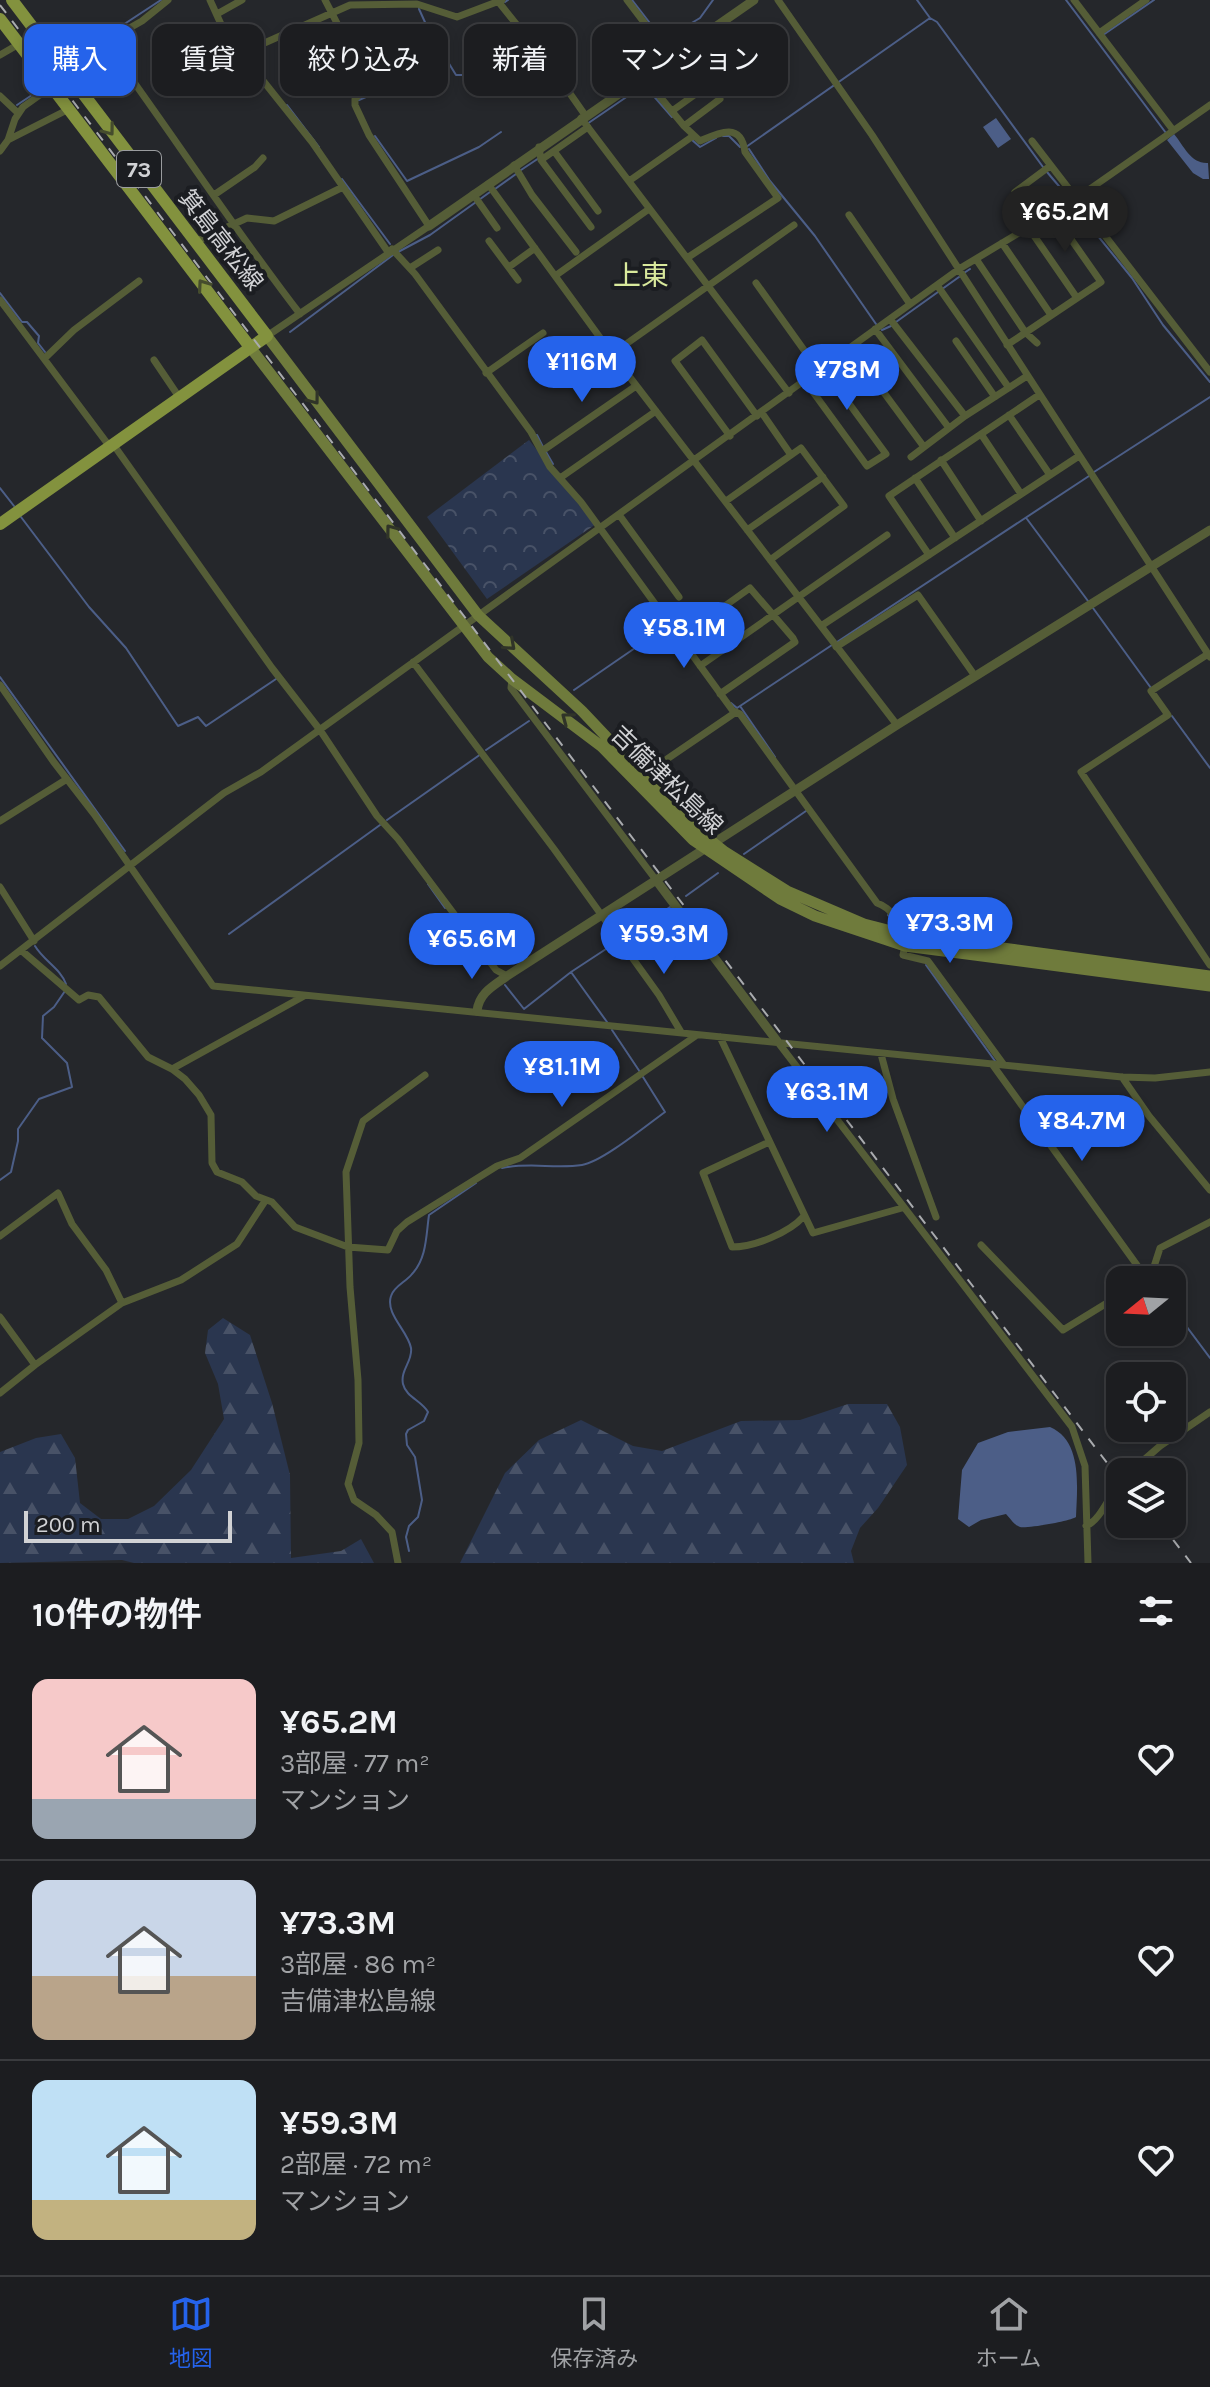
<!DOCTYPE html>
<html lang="ja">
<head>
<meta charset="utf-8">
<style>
	body { margin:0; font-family:Karla,"Noto Sans JP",sans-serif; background:#292a2d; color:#f1f3f6; height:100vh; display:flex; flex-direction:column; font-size:30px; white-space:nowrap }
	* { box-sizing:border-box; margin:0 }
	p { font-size:26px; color:#a0a2a5 }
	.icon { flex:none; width:44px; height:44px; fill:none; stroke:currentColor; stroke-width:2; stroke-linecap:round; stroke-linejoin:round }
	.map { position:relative; height:1563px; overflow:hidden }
	.drawer { display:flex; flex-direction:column; background:#1c1d20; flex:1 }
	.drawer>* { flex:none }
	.banner { position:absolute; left:24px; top:24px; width:800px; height:72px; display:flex; gap:16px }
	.needle { width:52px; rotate:252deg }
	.controls { position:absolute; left:1106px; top:1266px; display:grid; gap:16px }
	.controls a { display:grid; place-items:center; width:80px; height:80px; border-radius:16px; background:#1c1d20; box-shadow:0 4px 12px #0003,0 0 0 2px #3a3b3e; font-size:40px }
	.scale { position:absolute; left:24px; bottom:20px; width:208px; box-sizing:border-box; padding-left:8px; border:4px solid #d1d2d5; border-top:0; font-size:22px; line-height:28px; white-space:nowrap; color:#d1d2d5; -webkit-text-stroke:6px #1b1d21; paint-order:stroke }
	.price { position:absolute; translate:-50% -68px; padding:0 18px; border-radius:28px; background:#2563eb; color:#fff; font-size:26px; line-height:52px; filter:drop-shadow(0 2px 4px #0008) }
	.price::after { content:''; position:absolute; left:50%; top:48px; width:24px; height:18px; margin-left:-12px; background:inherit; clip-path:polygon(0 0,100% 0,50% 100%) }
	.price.selected { background:#222; color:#fff }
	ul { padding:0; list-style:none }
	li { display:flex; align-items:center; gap:24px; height:200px; padding:0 32px }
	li+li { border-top:2px solid #3a3b3e }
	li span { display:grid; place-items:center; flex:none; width:224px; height:160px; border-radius:16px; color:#555 }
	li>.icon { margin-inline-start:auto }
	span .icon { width:96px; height:96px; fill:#fffc; stroke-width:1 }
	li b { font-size:34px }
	h2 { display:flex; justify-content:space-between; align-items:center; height:96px; padding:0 32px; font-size:34px }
	.pill { padding:0 28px; border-radius:16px; background:#1c1d20; box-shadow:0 4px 12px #0003,0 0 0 2px #3a3b3e; font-size:28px; line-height:72px }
	.pill.selected { background:#2563eb; color:#fff }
	.menu { display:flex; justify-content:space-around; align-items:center; height:112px; border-top:2px solid #3a3b3e; background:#1c1d20; font-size:22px; color:#a0a2a5 }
	.menu a { display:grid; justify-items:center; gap:4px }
	.menu .selected { color:#2563eb }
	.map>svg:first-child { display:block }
	.forest { fill:url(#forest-firs) }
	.park { fill:url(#park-crowns) }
	.water { fill:#4c5e87 }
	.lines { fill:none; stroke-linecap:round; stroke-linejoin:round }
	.stream { stroke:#4c5e87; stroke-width:2 }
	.minor { stroke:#555d37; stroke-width:7 }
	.tertiary { stroke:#555d37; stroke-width:9 }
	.secondary { stroke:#6f7b3c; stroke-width:11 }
	.primary { stroke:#83923e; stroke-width:12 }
	.rail { stroke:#a9abae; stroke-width:2; stroke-dasharray:10 10; stroke-linecap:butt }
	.oneway { stroke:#454c2d }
	.oneway2 { stroke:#303428 }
	.labels { text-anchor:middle; stroke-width:8; stroke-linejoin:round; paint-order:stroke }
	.shield { fill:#1b1d21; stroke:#9a9c9f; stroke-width:2 }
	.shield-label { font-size:22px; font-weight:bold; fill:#d1d2d5 }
	.street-label { font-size:24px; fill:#d1d2d5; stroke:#1b1d21 }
	.quarter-label { font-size:28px; fill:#d9e99c; stroke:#1b1d21 }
</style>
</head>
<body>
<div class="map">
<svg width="1210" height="1563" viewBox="0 0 1210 1563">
	<defs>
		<pattern id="forest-firs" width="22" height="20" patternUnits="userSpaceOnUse" patternTransform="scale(2)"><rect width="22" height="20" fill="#2a364f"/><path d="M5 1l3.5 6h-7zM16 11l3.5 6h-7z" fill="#485267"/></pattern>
		<pattern id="park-crowns" width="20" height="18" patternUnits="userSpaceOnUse" patternTransform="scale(2)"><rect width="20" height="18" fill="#2a364f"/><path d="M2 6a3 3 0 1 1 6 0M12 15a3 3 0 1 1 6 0" fill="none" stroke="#485267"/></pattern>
	</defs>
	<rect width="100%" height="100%" fill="#25272b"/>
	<path class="forest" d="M223 1318 250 1335 272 1403 290 1475 291 1558 341 1551 361 1539 374 1563H134L122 1560 0 1563V1452L36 1438 61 1434 75 1458 80 1503 101 1519H128L154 1506 191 1470 224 1419 218 1384 205 1353 208 1330Z
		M848 1404H887L900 1427 907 1465 878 1508 860 1528 851 1551 854 1563H460L505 1473 539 1440 581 1420 633 1446 662 1451 741 1421 800 1420Z"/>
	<path class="park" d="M529 440 596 524 487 599 427 517Z"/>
	<path class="water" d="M996 118 1011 139 998 148 983 127Z
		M1174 134C1184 146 1191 164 1208 163L1209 179H1203L1193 173 1167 140Z
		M1050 1427C1083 1441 1077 1488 1076 1517 1071 1521 1025 1529 1020 1527 1014 1525 1010 1518 1006 1514L981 1520 969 1527 958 1519 962 1470 978 1443 1008 1432Z"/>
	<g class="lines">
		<path class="stream" d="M632 0 663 40
			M917 0 930 18 937 22 1043 167
			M1066 0 1166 133
			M505 2 508 0
			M419 9 429 31 456 75H467L483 94
			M1103 35 1154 0
			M668 49 663 40 700 18 713 0
			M72 66 103 38 161 0
			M649 81 674 61
			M644 85 672 117
			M359 100 400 82
			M17 105 41 89
			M287 105 319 147
			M587 124 644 85
			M375 136 407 181 479 147 501 132
			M723 136H729L740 147
			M692 140 700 147 716 138
			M746 147 930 18
			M749 149 770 181 815 236 876 324
			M521 170 539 158
			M1047 172 1069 198
			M342 179 390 244
			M495 189 516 174
			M1072 204 1132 278 1163 325 1210 382
			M398 252 430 235 490 192
			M964 273 970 269
			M0 293 22 322H27L39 336 38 343 45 352
			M896 322 959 277
			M882 330 891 326
			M290 332 393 255
			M537 435 543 447
			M546 452 553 464
			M1094 472 1210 397
			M0 488 14 506
			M21 517 89 607 126 648 178 726 198 717 206 726 276 679
			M1027 519 1088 601
			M1093 608 1151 688
			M837 642 1089 476
			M0 677 125 851
			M574 690 667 626
			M731 703 737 708 832 645
			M740 706 775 757
			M1172 716 1210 768
			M486 750 529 721
			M387 820 481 754
			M744 854 806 811
			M428 884 445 908
			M686 896 718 873
			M888 915 895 923
			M229 934 380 825
			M35 946C44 961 61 969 66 984
			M926 965 995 1061
			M505 985 524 1009 571 972
			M607 1022 571 972 670 907
			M612 1030 640 1072
			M502 1168C529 1162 555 1169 582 1165 602 1162 647 1125 665 1112L643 1077
			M0 1180 11 1172 18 1141V1129L39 1099 72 1087 67 1063 42 1038 43 1016 54 1007 65 991
			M1172 1307 1210 1358
			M409 1551 406 1537 409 1526 418 1517 422 1500 415 1457 407 1445 406 1434 408 1430 424 1421 428 1412C422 1401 406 1397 403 1384 400 1370 413 1361 411 1348 408 1331 385 1314 391 1296 394 1286 406 1282 412 1274 427 1258 426 1235 429 1215L476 1183"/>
		<path class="minor" d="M210 0 225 33 312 142 388 252
			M497 0 557 75 585 115
			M627 0 671 58
			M778 0 872 135 1210 657
			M1074 0 1173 130
			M217 14 242 0
			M715 28 731 51 724 57
			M1099 33 1146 0
			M105 42C171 132 232 226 300 314
			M242 53 350 5 417 4 457 17 502 0
			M0 55 19 44
			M643 76 684 126 700 141C718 133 741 121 745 152L778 198 687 258
			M0 96 18 113
			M672 111 704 88
			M581 118 789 393
			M684 126 720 99
			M8 140 15 119 23 107 72 72 105 42 142 21 168 0
			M1032 141 1210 372
			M539 147 541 160 591 227
			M0 151 8 140 69 109
			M554 151 598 211
			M541 160 588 127
			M514 165 532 195 576 252
			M629 181 693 136
			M488 184 612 354 897 725
			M1015 192 1050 166
			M473 194 497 228
			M214 195 255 167 263 158
			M849 215 910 304
			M1028 227 1077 298
			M489 241 518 280
			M195 242 247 218 274 221 343 187
			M1002 243 1051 315
			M392 249 415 274 531 432 550 467 581 502 733 711 740 714 877 903C894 909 892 920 909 927L903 955 928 961 1004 1065
			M976 259 1025 332 1037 343
			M509 267 535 248
			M410 268 438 250
			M555 276 649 209
			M756 283 819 371
			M937 285 1009 388
			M0 300 110 447
			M890 319 965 416
			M875 329 949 428
			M267 336 429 226 369 135 355 105V99L369 85 325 0
			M956 341 995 397
			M1007 345 1101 282 1052 212
			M851 348 924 447
			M612 354 794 225
			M45 358 74 330 139 281
			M154 360 179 397
			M486 373 543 333
			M805 381 867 466 886 454 823 368
			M762 413 791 455
			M1009 415 1050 475
			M981 434 1021 494
			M730 436 675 361 702 340 757 416
			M113 444 272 668 320 730 377 816 398 839 496 970 507 976
			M542 451 636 386
			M911 457 965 416 1027 376
			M941 460 981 521
			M560 478 656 411
			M915 478 955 538
			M726 501 801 448 844 506 770 560
			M620 516 679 597
			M747 530 823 477
			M929 555 889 496 1039 395
			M821 626 1079 456
			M680 638 750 588 793 638 795 642 720 694
			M836 647 918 595 975 676
			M1208 654 1151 691 1168 715 1081 772 1210 965
			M413 662 554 849 659 995 681 1032
			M700 666 887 535
			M512 679 511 688 656 880
			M0 685 53 761 94 814 213 986 1122 1077 1155 1078 1210 1072
			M648 772 736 712
			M0 821 67 779
			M0 887 34 941
			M22 951 79 1000 88 995 99 997 148 1057 172 1069 185 1079 199 1095 211 1115 212 1163 217 1172 242 1182 256 1196 272 1202 295 1227 348 1247 388 1250 397 1231 407 1222 497 1166 520 1158 697 1035
			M0 966 224 793 261 772 959 269 1077 198 1210 105
			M720 1037 813 1233 902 1208
			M777 1041 1072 1427 1085 1466 1088 1563
			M881 1054 893 1099 936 1217
			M992 1064 1147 1279
			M172 1069 304 996
			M1122 1077 1149 1116 1210 1190
			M769 1142 703 1173 732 1247C754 1247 789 1233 804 1216
			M0 1236 58 1193 72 1224 106 1270 122 1303
			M981 1245 1063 1330 1120 1295
			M1146 1280 1151 1276 1160 1248 1210 1222
			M0 1317 35 1365
			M0 1393 35 1365 122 1303 181 1280 237 1244 265 1201
			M1130 1472 1160 1446 1210 1412
			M1086 1526C1101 1520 1109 1495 1120 1483
			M398 1563 392 1532 376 1515 354 1500 348 1484 359 1443 358 1380 350 1287 346 1172 363 1121 425 1075"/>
		<path class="tertiary" d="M429 226 754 0
			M656 880 777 1041
			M477 1011C479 993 493 986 507 976L897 725 1210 530"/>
		<path class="secondary" d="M267 336 478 615 582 711 685 820 725 852 787 891 864 924 907 935 1210 976
			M250 347 488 657 512 679 601 746 693 840 780 899 815 916 905 946 1210 986"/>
		<path class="primary" d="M0 19 250 347
			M0 524 267 336 12 0"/>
		<path class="rail" d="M0 5 1120 1480
			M1161 1524 1191 1563"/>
	</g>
	<defs><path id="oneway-chevron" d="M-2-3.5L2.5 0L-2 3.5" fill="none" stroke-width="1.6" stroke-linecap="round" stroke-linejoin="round" transform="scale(2)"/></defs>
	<g class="oneway">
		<use href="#oneway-chevron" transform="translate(109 130) rotate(53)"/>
		<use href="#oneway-chevron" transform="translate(203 285) rotate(-125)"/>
	</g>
	<g class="oneway2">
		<use href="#oneway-chevron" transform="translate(314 399) rotate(53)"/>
		<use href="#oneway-chevron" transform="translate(391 530) rotate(-127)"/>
		<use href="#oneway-chevron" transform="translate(510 645) rotate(42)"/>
		<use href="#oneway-chevron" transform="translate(567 718) rotate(-143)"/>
	</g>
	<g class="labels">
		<rect class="shield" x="117" y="151" width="44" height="36" rx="6"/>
		<g class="shield-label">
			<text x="139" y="177">73</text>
		</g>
		<g class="street-label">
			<text transform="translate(221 240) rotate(52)" y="8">箕島高松線</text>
			<text transform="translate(667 780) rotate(44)" y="8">吉備津松島線</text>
		</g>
		<g class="quarter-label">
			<text x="641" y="285">上東</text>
		</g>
	</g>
</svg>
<div class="controls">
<a><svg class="needle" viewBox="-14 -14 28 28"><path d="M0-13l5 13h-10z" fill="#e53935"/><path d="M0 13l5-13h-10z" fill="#a0a2a5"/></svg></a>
<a><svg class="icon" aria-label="locate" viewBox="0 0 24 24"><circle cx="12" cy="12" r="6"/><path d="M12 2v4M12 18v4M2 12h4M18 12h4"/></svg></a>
<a><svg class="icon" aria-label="layers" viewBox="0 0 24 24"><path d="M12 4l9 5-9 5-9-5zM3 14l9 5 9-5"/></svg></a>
</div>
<div class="scale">200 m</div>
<b class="price selected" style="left:1065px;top:254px">¥65.2M</b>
<b class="price" style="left:582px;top:404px">¥116M</b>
<b class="price" style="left:847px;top:412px">¥78M</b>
<b class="price" style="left:684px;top:670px">¥58.1M</b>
<b class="price" style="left:950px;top:965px">¥73.3M</b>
<b class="price" style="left:664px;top:976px">¥59.3M</b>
<b class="price" style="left:472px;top:981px">¥65.6M</b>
<b class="price" style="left:562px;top:1109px">¥81.1M</b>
<b class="price" style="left:827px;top:1134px">¥63.1M</b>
<b class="price" style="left:1082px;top:1163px">¥84.7M</b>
<div class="banner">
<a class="pill selected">購入</a>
<a class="pill">賃貸</a>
<a class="pill">絞り込み</a>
<a class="pill">新着</a>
<a class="pill">マンション</a>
</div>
</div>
<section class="drawer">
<h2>10件の物件<svg class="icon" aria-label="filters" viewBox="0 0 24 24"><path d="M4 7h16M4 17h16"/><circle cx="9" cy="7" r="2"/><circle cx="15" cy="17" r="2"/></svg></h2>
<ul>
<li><span style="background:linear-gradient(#f6c9c9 75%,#9aa5b1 0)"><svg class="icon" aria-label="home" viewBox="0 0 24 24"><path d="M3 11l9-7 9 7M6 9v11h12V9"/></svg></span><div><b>¥65.2M</b><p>3部屋 · 77 m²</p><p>マンション</p></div><svg class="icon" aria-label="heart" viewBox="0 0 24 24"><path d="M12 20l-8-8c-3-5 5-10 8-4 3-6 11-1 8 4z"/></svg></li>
<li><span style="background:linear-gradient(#c9d6e8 60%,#b9a48a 0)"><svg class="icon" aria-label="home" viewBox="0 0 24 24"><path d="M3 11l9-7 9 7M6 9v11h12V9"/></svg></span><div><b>¥73.3M</b><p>3部屋 · 86 m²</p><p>吉備津松島線</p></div><svg class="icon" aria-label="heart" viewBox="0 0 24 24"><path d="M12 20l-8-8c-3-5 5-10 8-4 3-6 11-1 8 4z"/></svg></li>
<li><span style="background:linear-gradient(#bfe0f5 75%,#c2b280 0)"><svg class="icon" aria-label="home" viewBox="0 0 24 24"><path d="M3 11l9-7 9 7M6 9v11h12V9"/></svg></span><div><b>¥59.3M</b><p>2部屋 · 72 m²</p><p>マンション</p></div><svg class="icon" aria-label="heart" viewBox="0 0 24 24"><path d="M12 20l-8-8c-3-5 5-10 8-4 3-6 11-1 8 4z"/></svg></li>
</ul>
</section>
<nav class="menu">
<a class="selected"><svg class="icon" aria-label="map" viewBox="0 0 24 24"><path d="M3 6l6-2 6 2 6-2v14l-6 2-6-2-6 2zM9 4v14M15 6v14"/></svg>地図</a>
<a><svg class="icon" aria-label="saved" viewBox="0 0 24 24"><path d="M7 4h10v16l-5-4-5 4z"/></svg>保存済み</a>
<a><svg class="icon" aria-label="home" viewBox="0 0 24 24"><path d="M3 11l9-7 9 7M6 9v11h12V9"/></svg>ホーム</a>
</nav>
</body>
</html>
